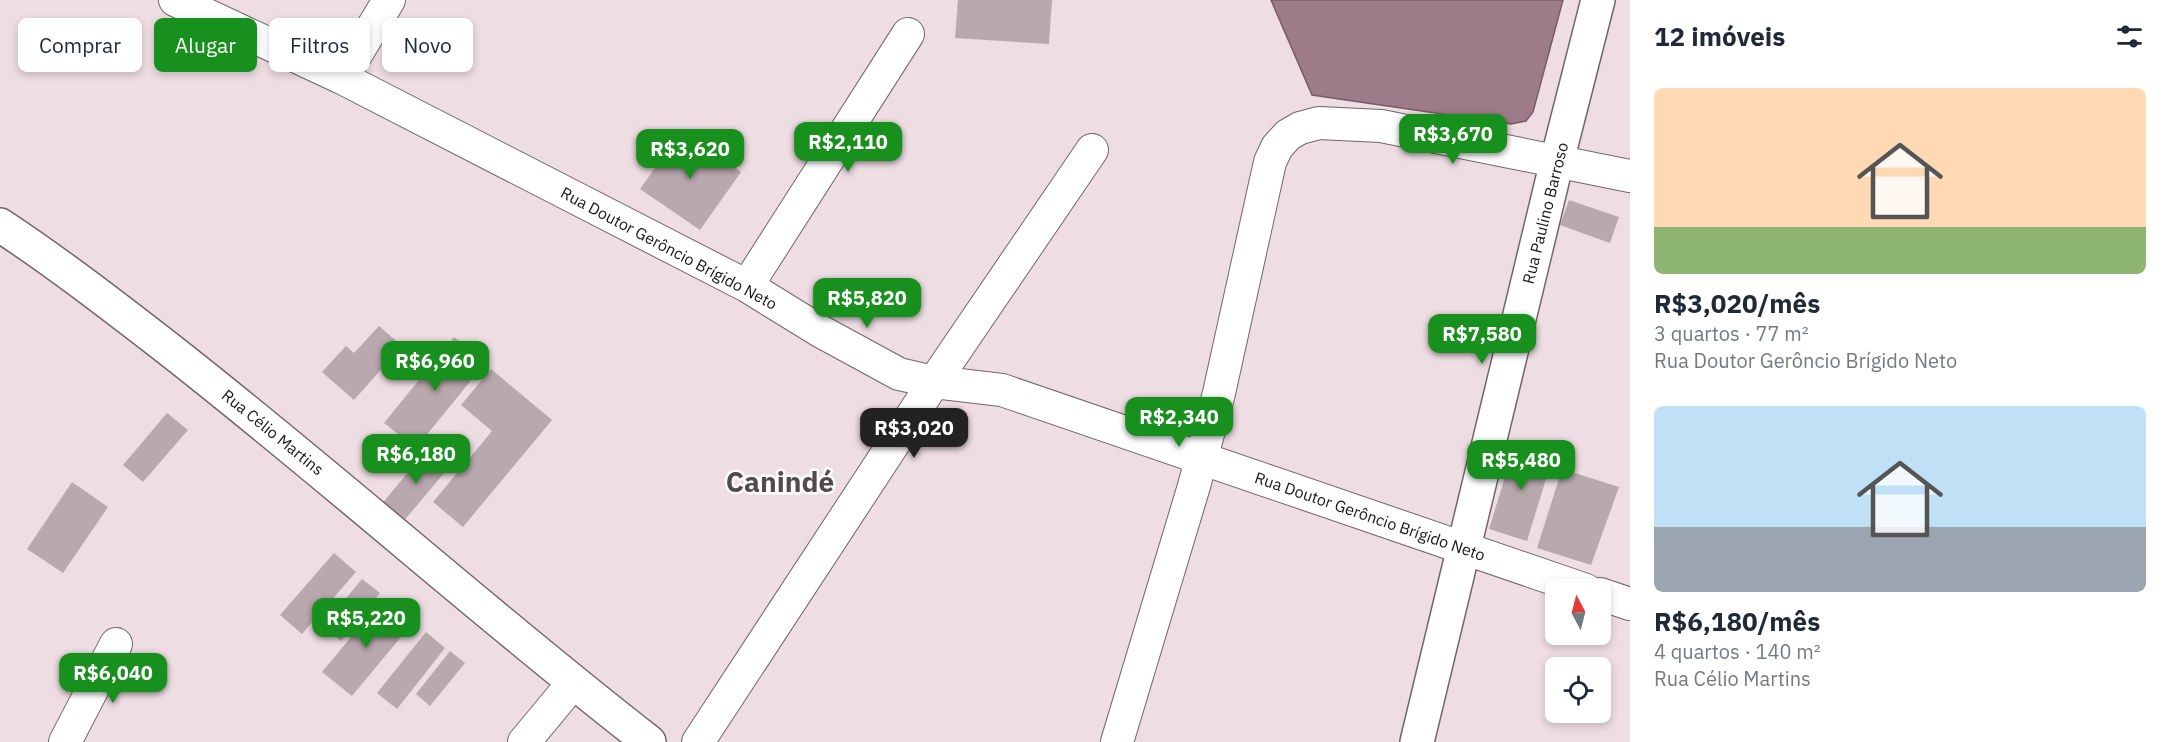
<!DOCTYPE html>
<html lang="pt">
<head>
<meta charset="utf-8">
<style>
	body { margin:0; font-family:"IBM Plex Sans",sans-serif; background:#f2f2f3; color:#1f2937; height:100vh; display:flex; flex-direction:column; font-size:22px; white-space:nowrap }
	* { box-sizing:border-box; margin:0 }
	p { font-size:20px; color:#747a83 }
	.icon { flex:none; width:33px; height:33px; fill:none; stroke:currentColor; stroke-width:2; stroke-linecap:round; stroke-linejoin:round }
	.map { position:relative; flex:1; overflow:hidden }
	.sheet { display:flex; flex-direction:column; background:#fff; width:540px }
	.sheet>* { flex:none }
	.guide { position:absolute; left:18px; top:18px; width:570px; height:54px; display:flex; gap:12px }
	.needle { width:39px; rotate:353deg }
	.fabs { position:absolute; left:1545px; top:579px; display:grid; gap:12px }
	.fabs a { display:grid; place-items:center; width:66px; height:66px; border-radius:9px; background:#fff; box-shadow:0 3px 9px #0003; font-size:30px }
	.price { position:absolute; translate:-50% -51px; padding:0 14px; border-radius:12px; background:#18901d; color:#fff; font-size:20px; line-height:39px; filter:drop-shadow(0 2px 3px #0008) }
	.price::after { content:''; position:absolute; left:50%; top:36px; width:18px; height:14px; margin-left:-9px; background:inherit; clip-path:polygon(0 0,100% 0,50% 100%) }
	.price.active { background:#222; color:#fff }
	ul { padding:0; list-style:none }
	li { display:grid; align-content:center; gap:12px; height:318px; padding:0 24px }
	li span { display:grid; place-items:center; height:186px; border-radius:9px; color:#555 }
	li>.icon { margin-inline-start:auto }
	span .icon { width:108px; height:108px; fill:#fffc; stroke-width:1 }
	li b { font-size:26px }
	h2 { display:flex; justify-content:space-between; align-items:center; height:72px; padding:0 24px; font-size:26px }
	.chip { padding:0 21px; border-radius:9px; background:#fff; box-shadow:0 3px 9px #0003; font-size:21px; line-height:54px }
	.chip.active { background:#18901d; color:#fff }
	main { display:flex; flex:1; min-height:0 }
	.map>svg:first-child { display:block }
	.water { fill:#9e7b89; stroke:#775c67; stroke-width:1.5 }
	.building { fill:#b9a9af }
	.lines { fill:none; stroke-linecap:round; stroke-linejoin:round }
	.minor-casing { stroke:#73656a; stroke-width:34 }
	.tertiary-casing { stroke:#73656a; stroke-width:36 }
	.minor { stroke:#fff; stroke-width:32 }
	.tertiary { stroke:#fff; stroke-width:33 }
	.labels { text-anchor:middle; stroke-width:5; stroke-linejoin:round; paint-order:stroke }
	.street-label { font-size:16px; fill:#1b1517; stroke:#fff }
	.town-label { font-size:28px; font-weight:bold; fill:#56494e; stroke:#fff }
</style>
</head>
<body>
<main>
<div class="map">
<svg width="1630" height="742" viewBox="0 0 1630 742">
	<rect width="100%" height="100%" fill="#eedde3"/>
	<path class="water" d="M1271 0H1563L1533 112 1526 121 1511 124 1312 95Z"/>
	<path class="building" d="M958 0H1052L1049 44 955 38Z
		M681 131 741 172 700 230 640 189Z
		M1569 200 1619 217 1610 243 1560 225Z
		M379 326 402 346 354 400 322 372 346 346 354 353Z
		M454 337 486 362 416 448 384 423Z
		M491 369 552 420 463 527 433 502 492 431 461 405Z
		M167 413 188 430 143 482 123 465Z
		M1516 441 1554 453 1527 541 1489 529Z
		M428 448 450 466 403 522 381 505Z
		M1562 469 1619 487 1591 565 1537 548Z
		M72 482 108 507 63 573 27 549Z
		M334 553 356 572 302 634 280 615Z
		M362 579 380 593 341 641 323 626Z
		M381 601 411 625 352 696 322 672Z
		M426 632 445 648 397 709 377 693Z
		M450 651 465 663 430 706 416 694Z"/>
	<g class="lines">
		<g class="minor-casing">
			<path id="minor" d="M175 0 342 78 747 286 820 331 899 374 934 382 1002 390 1586 590
				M342 78 389 0
				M747 286 908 34
				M1600 594 1630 604
				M65 742 116 644
				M524 742 573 683
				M698 742 934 382 1092 150
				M1117 742 1194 486 1219 393 1270 162 1277 147 1288 135 1300 128 1319 123 1381 126 1630 176"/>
		</g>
		<g class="tertiary-casing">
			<path id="tertiary" d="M0 225C56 262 108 302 161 343 327 472 483 613 649 742
				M1417 742 1557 161 1598 0"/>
		</g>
		<use href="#minor" class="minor"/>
		<use href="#tertiary" class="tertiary"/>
	</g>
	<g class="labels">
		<g class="street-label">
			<text transform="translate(1545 213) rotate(-76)" y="6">Rua Paulino Barroso</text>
			<text transform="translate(669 248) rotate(28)" y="6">Rua Doutor Gerôncio Brígido Neto</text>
			<text transform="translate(273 432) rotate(39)" y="6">Rua Célio Martins</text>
			<text transform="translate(1370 516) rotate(19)" y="6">Rua Doutor Gerôncio Brígido Neto</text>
		</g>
		<g class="town-label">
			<text x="780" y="492">Canindé</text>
		</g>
	</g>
</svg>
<div class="fabs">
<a><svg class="needle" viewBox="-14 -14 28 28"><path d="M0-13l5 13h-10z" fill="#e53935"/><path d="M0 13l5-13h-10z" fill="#747a83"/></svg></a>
<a><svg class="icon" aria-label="locate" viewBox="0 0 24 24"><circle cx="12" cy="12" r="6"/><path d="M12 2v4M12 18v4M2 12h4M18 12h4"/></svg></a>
</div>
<b class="price" style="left:1453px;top:165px">R$3,670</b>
<b class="price" style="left:848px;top:173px">R$2,110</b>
<b class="price" style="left:690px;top:180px">R$3,620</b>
<b class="price" style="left:867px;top:329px">R$5,820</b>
<b class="price" style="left:1482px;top:365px">R$7,580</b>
<b class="price" style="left:435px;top:392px">R$6,960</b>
<b class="price" style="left:1179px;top:448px">R$2,340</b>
<b class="price active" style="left:914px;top:459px">R$3,020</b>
<b class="price" style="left:416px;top:485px">R$6,180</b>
<b class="price" style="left:1521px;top:491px">R$5,480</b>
<b class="price" style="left:366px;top:649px">R$5,220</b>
<b class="price" style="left:113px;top:704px">R$6,040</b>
<div class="guide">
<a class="chip">Comprar</a>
<a class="chip active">Alugar</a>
<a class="chip">Filtros</a>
<a class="chip">Novo</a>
</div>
</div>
<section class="sheet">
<h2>12 imóveis<svg class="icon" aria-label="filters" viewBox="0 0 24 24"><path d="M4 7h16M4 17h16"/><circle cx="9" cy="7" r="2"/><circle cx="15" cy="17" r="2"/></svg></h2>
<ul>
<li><span style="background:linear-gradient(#ffd9b3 75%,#8fb573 0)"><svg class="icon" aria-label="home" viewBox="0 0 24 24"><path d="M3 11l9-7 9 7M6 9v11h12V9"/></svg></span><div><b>R$3,020/mês</b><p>3 quartos · 77 m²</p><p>Rua Doutor Gerôncio Brígido Neto</p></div></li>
<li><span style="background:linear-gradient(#bfe0f5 65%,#9aa5b1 0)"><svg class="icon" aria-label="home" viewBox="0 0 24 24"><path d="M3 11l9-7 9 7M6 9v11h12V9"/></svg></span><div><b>R$6,180/mês</b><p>4 quartos · 140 m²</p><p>Rua Célio Martins</p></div></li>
</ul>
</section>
</main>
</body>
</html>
